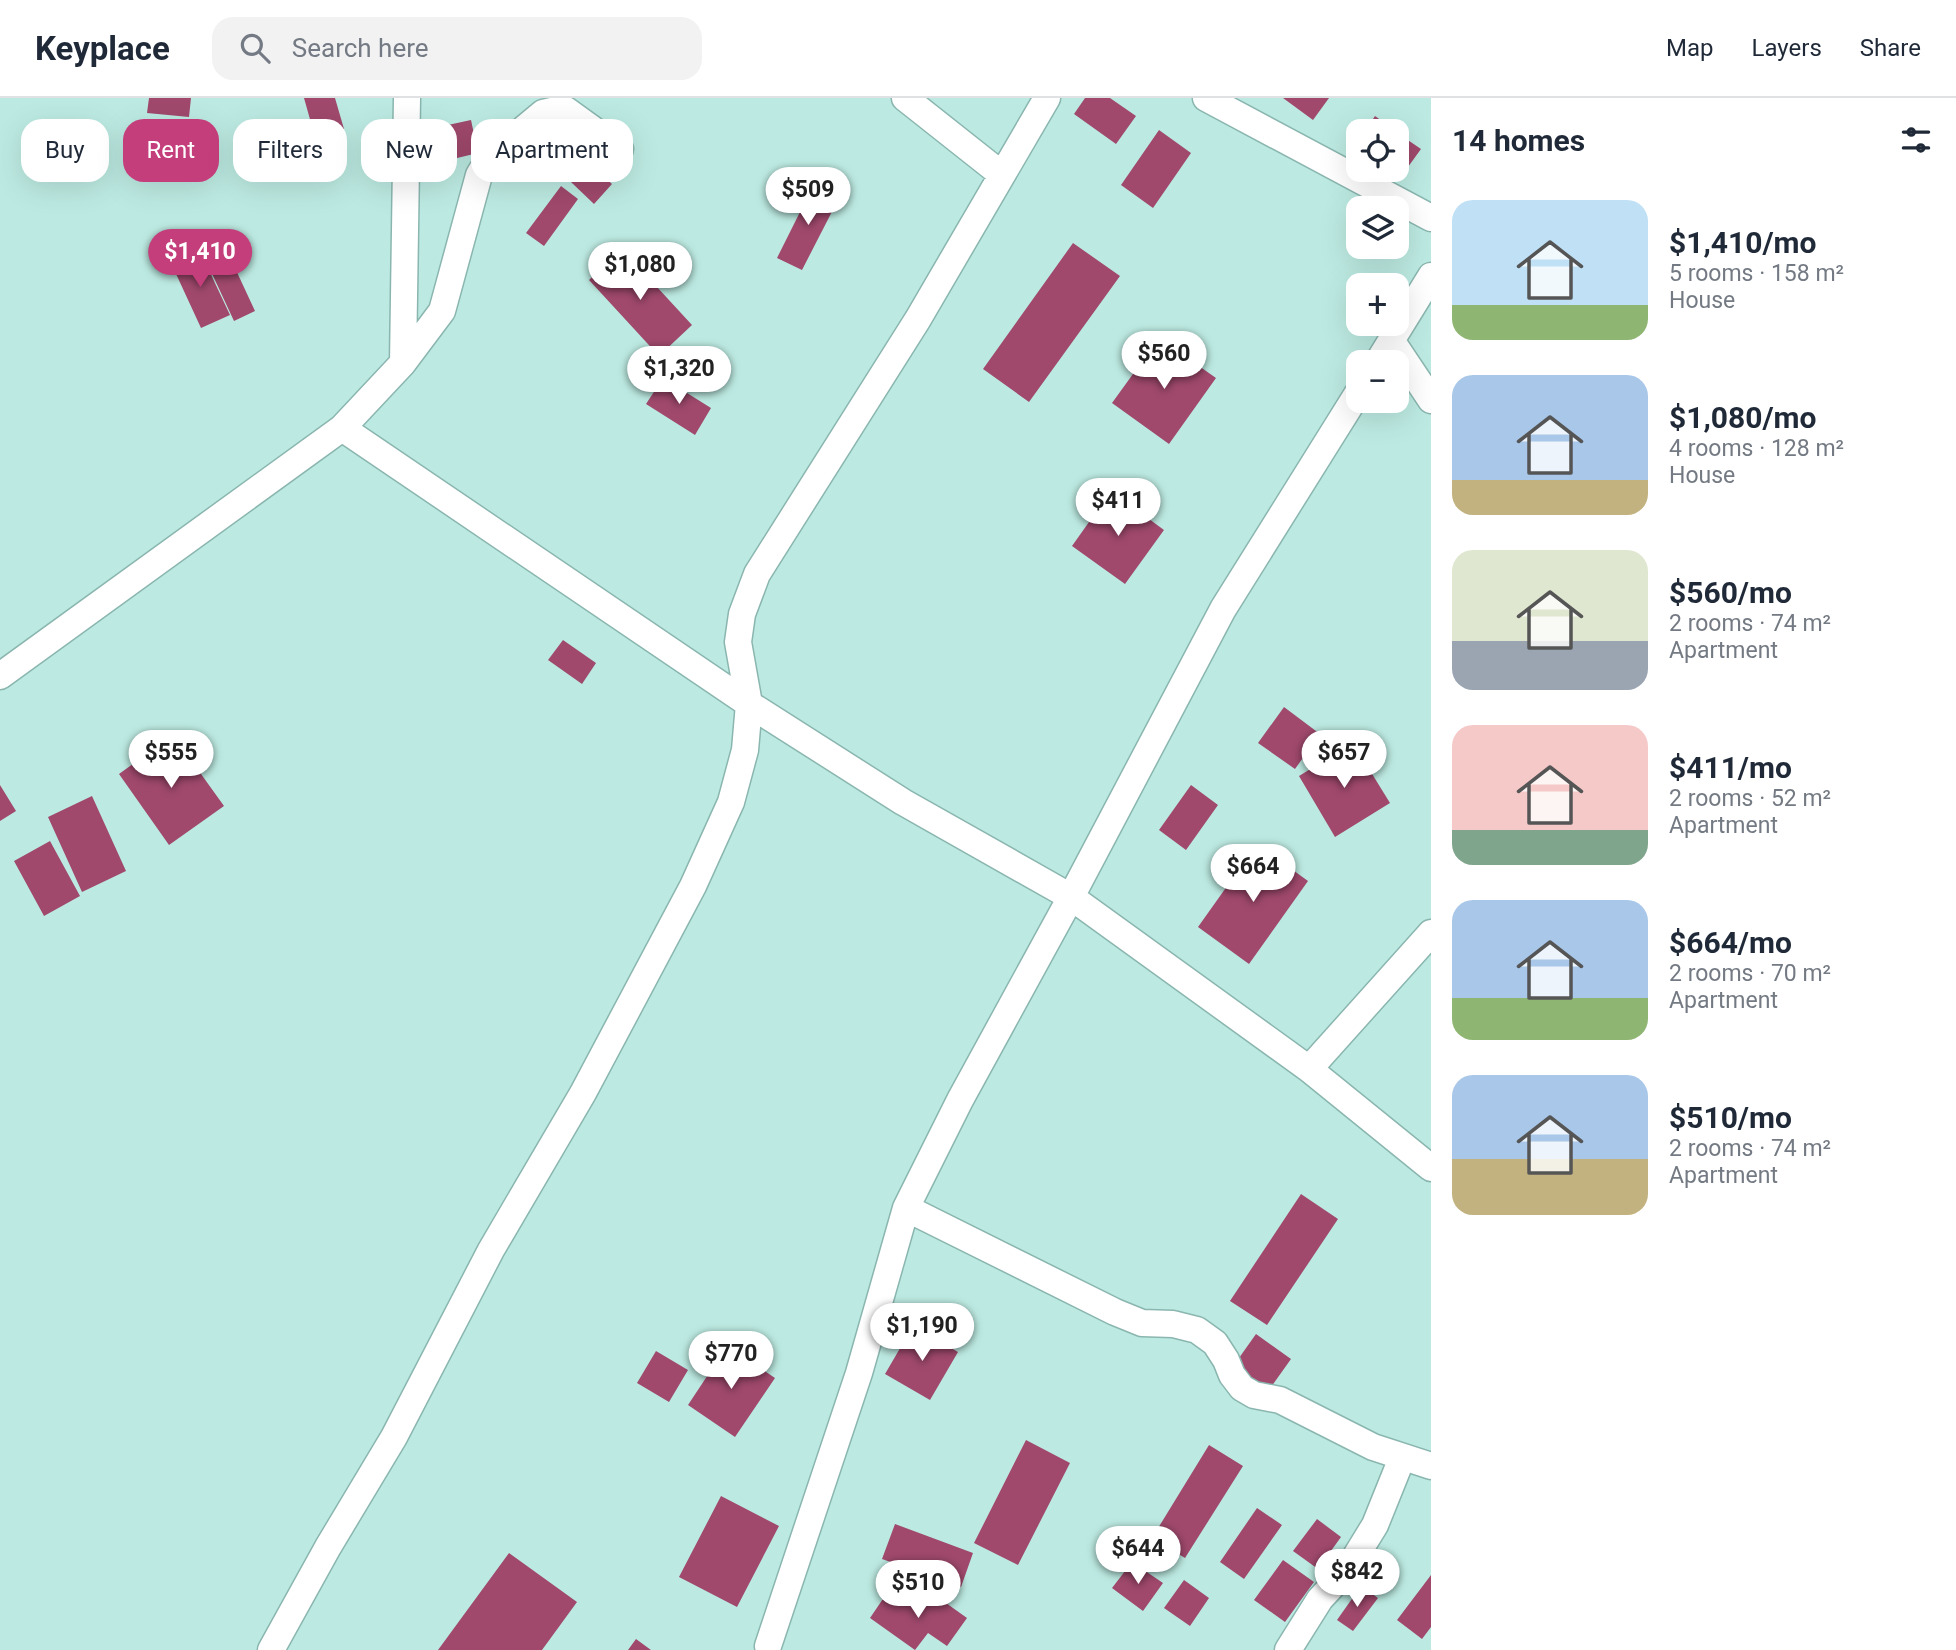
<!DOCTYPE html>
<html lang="en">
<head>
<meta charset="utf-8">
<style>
	body { margin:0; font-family:Roboto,sans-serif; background:#f2f2f3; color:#1f2937; height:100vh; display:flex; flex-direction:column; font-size:26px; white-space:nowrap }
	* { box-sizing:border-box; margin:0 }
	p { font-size:23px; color:#747a83 }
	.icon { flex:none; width:38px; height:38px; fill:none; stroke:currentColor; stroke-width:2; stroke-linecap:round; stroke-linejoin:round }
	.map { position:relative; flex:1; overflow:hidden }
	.panel { display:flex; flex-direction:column; background:#fff; width:525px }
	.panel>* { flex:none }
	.guide { position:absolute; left:21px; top:21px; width:665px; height:63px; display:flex; gap:14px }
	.controls { position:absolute; left:1346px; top:21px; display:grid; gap:14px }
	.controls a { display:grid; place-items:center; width:63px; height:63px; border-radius:14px; background:#fff; box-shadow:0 7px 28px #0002; font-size:35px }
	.price { position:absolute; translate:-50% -60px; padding:0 16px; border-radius:24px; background:#fff; color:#222; font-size:23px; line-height:46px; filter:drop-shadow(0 2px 4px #0008) }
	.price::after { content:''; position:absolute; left:50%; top:42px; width:21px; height:16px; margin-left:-10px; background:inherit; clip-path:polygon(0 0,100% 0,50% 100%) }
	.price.on { background:#c53e7c; color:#fff }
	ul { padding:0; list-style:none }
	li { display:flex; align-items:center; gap:21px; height:175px; padding:0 21px }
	li span { display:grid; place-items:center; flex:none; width:196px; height:140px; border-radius:21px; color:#555 }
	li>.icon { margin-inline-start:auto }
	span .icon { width:84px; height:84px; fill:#fffc; stroke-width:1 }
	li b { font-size:30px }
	h2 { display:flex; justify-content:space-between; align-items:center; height:84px; padding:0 21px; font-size:30px }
	.tag { padding:0 24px; border-radius:21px; background:#fff; box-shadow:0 7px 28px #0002; font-size:24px; line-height:63px }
	.tag.on { background:#c53e7c; color:#fff }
	header { display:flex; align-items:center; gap:42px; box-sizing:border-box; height:98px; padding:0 35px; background:#fff; border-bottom:2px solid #e0e1e3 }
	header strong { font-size:33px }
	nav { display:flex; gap:38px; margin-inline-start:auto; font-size:24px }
	.search { width:490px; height:63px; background:#f2f2f3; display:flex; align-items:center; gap:18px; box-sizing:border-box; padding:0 24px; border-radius:21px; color:#747a83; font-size:26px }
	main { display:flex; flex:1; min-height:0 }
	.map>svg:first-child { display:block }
	.building { fill:#a0496d }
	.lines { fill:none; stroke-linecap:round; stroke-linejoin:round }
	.minor-casing { stroke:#8ab6af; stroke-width:29 }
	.minor { stroke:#fff; stroke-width:26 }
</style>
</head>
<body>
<header>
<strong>Keyplace</strong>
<div class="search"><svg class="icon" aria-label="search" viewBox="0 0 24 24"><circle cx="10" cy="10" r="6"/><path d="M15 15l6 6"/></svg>Search here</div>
<nav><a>Map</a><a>Layers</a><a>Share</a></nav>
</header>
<main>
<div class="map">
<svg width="1431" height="1552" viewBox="0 0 1431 1552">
	<rect width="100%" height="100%" fill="#bceae2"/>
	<path class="building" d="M149 0H191L189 19 147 15Z
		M304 0H335L344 31 315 39Z
		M1085 0H1110L1136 18 1116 46 1074 16Z
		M1283 0H1329L1313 22Z
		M1375 18 1396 33H1365Z
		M471 22 478 55 428 67 420 33Z
		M548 25 612 86 594 106 529 44Z
		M1159 32 1191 55 1153 110 1121 87Z
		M1396 34 1421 51 1400 80 1388 72H1396Z
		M814 86 840 98 802 172 777 160Z
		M561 88 578 101 544 148 526 135Z
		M222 142 255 213 234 223 201 152Z
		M1073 145 1120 178 1029 304 983 271Z
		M199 151 230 217 201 230 171 165Z
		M622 151 692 227 659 258 589 182Z
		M1159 240 1216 280 1169 346 1112 305Z
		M663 280 711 310 695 337 646 306Z
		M1111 393 1164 432 1125 486 1072 448Z
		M563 542 596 565 582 586 548 562Z
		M1284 609 1320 636 1295 671 1258 645Z
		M173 637 224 708 169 747 119 676Z
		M1353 645 1390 705 1335 739 1299 678Z
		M0 687 16 713 0 723Z
		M1191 687 1218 707 1186 752 1159 732Z
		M92 698 126 773 82 794 48 719Z
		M50 743 80 798 44 818 14 763Z
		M1257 746 1308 783 1249 866 1198 829Z
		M1301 1096 1338 1121 1267 1227 1230 1203Z
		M913 1228 958 1254 930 1302 885 1276Z
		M1256 1236 1291 1261 1269 1292 1234 1267Z
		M727 1248 775 1280 735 1339 688 1307Z
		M656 1253 688 1272 669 1304 637 1285Z
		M1026 1342 1070 1365 1018 1467 974 1445Z
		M1209 1347 1243 1368 1185 1460 1152 1440Z
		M721 1398 779 1428 737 1509 679 1479Z
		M1257 1410 1282 1427 1244 1481 1220 1464Z
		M1317 1421 1341 1439 1318 1471 1293 1453Z
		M895 1426 973 1455 961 1489 882 1461Z
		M509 1455 577 1504 542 1552H438Z
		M1283 1462 1314 1484 1285 1524 1254 1502Z
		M1132 1464 1163 1485 1143 1513 1112 1490Z
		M1431 1477V1529L1422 1541 1397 1522Z
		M1184 1482 1209 1500 1190 1528 1164 1510Z
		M1361 1488 1378 1500 1353 1533 1337 1522Z
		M889 1492 919 1513 932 1495 967 1520 947 1548 928 1535 915 1552 870 1520Z
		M636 1541 651 1552H628Z"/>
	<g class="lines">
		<g class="minor-casing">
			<path id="minor" d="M905 0 1001 76
				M1206 0 1431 120
				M1391 242 1431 302
				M1378 264 1431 178
				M403 265 442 213 479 77 490 59 543 15 556 12H566L620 51
				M342 330 403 265 407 0
				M0 578 342 330 749 606
				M749 606 738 544 742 516 757 476 918 221 1047 0
				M1309 971 1431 835
				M906 1110 1115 1214 1142 1225 1173 1226 1197 1232 1215 1245 1226 1262 1232 1277 1242 1290 1254 1297 1280 1302 1373 1349 1431 1368
				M768 1548 859 1275 906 1110 960 1002 1071 799 1309 971 1431 1070
				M271 1552 328 1449 394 1339 491 1152 583 995 693 788 731 704 745 652 749 606 903 704 1071 799 1223 511 1358 295
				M1288 1552 1320 1501 1348 1471 1375 1427 1402 1360"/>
		</g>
		<use href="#minor" class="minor"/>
	</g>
</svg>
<div class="controls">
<a><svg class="icon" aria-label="locate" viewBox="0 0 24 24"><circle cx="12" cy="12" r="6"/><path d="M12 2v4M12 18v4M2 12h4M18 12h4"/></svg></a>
<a><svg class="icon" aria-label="layers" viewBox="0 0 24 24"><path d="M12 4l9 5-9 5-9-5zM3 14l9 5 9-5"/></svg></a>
<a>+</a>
<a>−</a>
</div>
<b class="price" style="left:808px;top:129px">$509</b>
<b class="price on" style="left:200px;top:191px">$1,410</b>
<b class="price" style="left:640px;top:204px">$1,080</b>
<b class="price" style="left:1164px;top:293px">$560</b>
<b class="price" style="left:679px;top:308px">$1,320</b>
<b class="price" style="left:1118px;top:440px">$411</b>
<b class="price" style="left:171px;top:692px">$555</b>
<b class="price" style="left:1344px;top:692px">$657</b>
<b class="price" style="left:1253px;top:806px">$664</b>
<b class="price" style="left:922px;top:1265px">$1,190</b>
<b class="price" style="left:731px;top:1293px">$770</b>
<b class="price" style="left:1138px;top:1488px">$644</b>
<b class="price" style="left:1357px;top:1511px">$842</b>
<b class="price" style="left:918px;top:1522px">$510</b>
<div class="guide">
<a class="tag">Buy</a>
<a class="tag on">Rent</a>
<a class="tag">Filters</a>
<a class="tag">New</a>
<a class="tag">Apartment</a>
</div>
</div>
<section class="panel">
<h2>14 homes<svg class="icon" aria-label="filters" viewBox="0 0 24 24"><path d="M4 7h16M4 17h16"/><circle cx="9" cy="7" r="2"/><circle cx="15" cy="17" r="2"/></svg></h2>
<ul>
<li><span style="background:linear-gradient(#bfe0f5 75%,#8fb573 0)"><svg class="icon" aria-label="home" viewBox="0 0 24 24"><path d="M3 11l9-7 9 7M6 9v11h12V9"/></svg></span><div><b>$1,410/mo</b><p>5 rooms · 158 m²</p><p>House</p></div></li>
<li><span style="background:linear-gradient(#a9c7e8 75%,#c2b280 0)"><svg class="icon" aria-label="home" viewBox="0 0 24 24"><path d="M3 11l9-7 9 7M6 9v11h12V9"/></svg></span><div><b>$1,080/mo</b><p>4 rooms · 128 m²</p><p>House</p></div></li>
<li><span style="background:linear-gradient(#dfe7d0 65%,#9aa5b1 0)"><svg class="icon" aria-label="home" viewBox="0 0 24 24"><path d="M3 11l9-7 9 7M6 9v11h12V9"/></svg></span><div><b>$560/mo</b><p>2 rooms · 74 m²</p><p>Apartment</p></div></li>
<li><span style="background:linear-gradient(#f6c9c9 75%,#7fa58c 0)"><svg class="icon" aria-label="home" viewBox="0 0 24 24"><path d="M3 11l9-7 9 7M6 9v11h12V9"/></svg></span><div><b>$411/mo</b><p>2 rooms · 52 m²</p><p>Apartment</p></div></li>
<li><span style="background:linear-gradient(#a9c7e8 70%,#8fb573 0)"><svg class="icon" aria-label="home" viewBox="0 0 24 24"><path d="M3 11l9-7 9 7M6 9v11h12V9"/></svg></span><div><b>$664/mo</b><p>2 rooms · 70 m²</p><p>Apartment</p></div></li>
<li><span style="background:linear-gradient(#a9c7e8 60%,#c2b280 0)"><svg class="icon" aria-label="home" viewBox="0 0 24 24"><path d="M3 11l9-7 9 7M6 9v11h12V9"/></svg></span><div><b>$510/mo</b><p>2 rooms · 74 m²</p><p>Apartment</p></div></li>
</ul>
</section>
</main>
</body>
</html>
